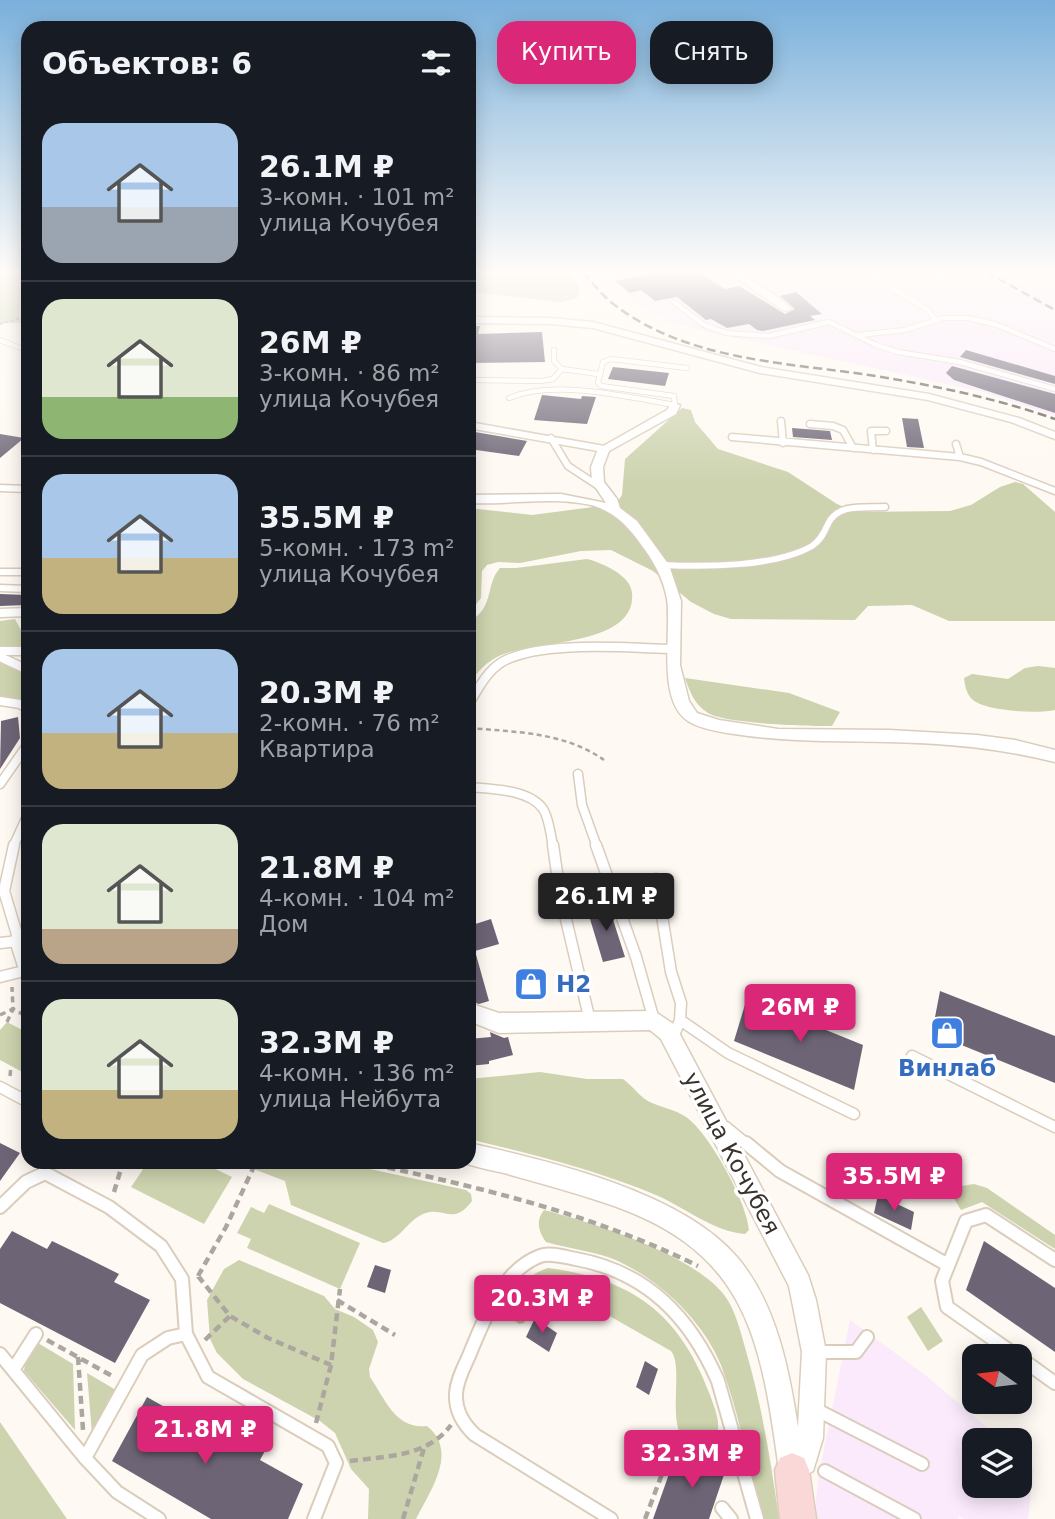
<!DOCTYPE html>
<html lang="ru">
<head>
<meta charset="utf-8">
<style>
	body { margin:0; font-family:"DejaVu Sans",sans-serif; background:#242831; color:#f1f3f6; height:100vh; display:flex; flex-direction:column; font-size:26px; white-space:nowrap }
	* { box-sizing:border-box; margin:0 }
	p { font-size:23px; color:#9ea1a6 }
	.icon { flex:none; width:38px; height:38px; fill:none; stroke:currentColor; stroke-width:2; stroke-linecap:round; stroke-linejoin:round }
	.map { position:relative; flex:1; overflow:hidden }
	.details { position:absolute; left:21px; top:21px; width:455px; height:1148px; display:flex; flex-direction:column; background:#171b24; border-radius:21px; box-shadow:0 4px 18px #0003 }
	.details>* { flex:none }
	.hud { position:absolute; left:497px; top:21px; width:452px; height:63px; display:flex; gap:14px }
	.needle { width:46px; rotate:284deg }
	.buttons { position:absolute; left:962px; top:1344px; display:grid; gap:14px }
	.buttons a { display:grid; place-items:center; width:70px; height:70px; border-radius:14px; background:#171b24; box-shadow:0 4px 18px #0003; font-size:35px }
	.price { position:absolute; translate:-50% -60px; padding:0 16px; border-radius:7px; background:#db2777; color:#fff; font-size:23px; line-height:46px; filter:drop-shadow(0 2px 4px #0008) }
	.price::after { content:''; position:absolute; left:50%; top:42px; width:21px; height:16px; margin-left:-10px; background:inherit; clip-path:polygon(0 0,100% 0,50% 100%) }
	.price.selected { background:#222; color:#fff }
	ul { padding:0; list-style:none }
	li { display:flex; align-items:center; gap:21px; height:175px; padding:0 21px }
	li+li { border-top:2px solid #363941 }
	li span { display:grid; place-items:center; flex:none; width:196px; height:140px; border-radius:21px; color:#555 }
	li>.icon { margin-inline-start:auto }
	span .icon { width:84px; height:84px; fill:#fffc; stroke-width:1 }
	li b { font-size:30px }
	h2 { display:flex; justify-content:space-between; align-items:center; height:84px; padding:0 21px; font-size:30px }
	.pill { padding:0 24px; border-radius:21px; background:#171b24; box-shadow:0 4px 18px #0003; font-size:24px; line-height:63px }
	.pill.selected { background:#db2777; color:#fff }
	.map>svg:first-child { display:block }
	.industrial { fill:#faeafc }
	.green { fill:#cdd3ae }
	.building { fill:#6d6576 }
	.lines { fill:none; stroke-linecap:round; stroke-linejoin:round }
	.lane-far4-casing { stroke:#dacdbc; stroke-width:6 }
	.lane-far3-casing { stroke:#dacdbc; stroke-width:9 }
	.lane-far2-casing { stroke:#dacdbc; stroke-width:11 }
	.lane-far1-casing { stroke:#dacdbc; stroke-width:13 }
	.lane-casing { stroke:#dacdbc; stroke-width:16 }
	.street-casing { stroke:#dacdbc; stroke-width:3 }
	.secondary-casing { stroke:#dacdbc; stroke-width:3 }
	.path-far3 { stroke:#aca6a0; stroke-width:2; stroke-dasharray:3.5 2; stroke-linecap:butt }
	.path-far2 { stroke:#aca6a0; stroke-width:2.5; stroke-dasharray:5 3.5; stroke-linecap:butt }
	.path-far1 { stroke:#aca6a0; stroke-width:3.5; stroke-dasharray:6 4.5; stroke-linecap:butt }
	.path { stroke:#aca6a0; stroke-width:4.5; stroke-dasharray:8 5; stroke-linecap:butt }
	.lane-far4 { stroke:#fff; stroke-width:4.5 }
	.lane-far3 { stroke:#fff; stroke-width:6 }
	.lane-far2 { stroke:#fff; stroke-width:8 }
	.lane-far1 { stroke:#fff; stroke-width:10 }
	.lane { stroke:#fff; stroke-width:12 }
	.street { fill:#fff; fill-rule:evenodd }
	.secondary { fill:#fbd8d8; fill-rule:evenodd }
	.rail { stroke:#5d5851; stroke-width:2.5; stroke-dasharray:9 4.5; stroke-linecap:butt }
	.labels { text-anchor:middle; stroke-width:7; stroke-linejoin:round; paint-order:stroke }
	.near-shop-label { font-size:23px; font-weight:bold; fill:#366cbe; stroke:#fff; text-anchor:start }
	.near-street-label { font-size:23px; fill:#38322c; stroke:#fff }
</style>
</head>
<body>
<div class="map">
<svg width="1055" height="1519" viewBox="0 0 1055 1519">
	<rect width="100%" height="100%" fill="#fef9f2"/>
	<path class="industrial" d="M605 272H1055V416L983 392 673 324 632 299Z
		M850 1320 924 1374 1002 1440H975V1486H1020V1456L1034 1469 1028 1519H964L959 1516 958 1519H814L819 1474Z"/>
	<path class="green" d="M0 272H28V323H0Z
		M469 272H569L580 288 577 298 561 302 469 292Z
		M682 408 691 410 695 422 718 449 788 472 837 504 855 512 950 511 971 505 1000 487 1015 482 1023 484 1055 512V621H949L912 605 868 606 855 620 731 619 714 614 691 602 653 571 611 550 581 551 520 563 498 562 487 565 482 571 481 598 469 613V508L532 515 616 504 622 495 625 459Z
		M587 559C602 563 631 575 632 593 637 646 536 640 501 655 486 662 478 671 469 684V622C495 607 485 585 500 568H516Z
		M15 619 22 632 28 636V646L0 648V621Z
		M0 660 20 668 28 674V705L0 697Z
		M1038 666 1055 668V710C1038 714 991 711 976 702 967 697 965 687 964 678L972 674 1008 679 1025 668Z
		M685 678 789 693 840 712 832 726C809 726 726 724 708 713 694 704 690 692 685 678Z
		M7 1022 28 1033V1075L0 1060V1030Z
		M540 1072 587 1079H623C633 1086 641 1099 652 1103 666 1109 679 1110 691 1121 712 1140 747 1202 749 1230L745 1234C712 1231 686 1208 656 1195 597 1170 532 1154 469 1139V1079Z
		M148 1162H201L232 1177 204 1224 131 1187Z
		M235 1162H338L466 1190 471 1194 472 1201C453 1227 444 1205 423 1214 407 1221 399 1241 383 1243L291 1205 285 1181Z
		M974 1184 987 1188 1055 1235V1249L982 1202 961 1210 951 1194 962 1186Z
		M269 1204 360 1243 340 1289 247 1248 251 1239 237 1233 251 1207 264 1213Z
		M544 1210C594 1223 693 1254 725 1296 736 1311 741 1334 746 1351 762 1406 771 1462 779 1519H764C748 1468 740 1415 721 1365 703 1321 661 1281 618 1261 595 1251 570 1249 546 1242 539 1232 535 1221 544 1210Z
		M239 1260 324 1296 335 1309 354 1317 373 1330 378 1342 369 1369 370 1377C385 1399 396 1430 427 1426 459 1451 430 1491 416 1519H368L369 1489 351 1469 335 1433 320 1421 243 1379 217 1353 210 1339 207 1300 224 1269Z
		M548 1268C633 1279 680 1314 710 1395 715 1409 724 1428 713 1441 653 1462 688 1371 671 1351L548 1281 544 1283 524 1323 519 1324 508 1315 505 1308C509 1290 532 1273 548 1268Z
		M921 1307 943 1341 928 1351 907 1317Z
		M38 1343 73 1364 75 1430 24 1371 25 1364Z
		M87 1373 116 1390 92 1434Z
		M0 1422 67 1519H0Z"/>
	<path class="building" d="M659 272H698L725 289 739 286 785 314 795 309 780 296 796 292 822 314 810 316 815 320 763 331 757 330 749 324 727 328 711 319 706 320 677 297 655 301 641 290 630 293 615 281Z
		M469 326H480L478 334 542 332 545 362 469 363Z
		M966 350 1055 376V384L960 357Z
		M952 366 1055 394V413L954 380 946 373Z
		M613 367 669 373 665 386 608 379Z
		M542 395 581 399 582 396 596 397 587 424 534 420Z
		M902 418 918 419 924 448 907 447Z
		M792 428 830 431 832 440 793 437Z
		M469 431 527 441 519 456 469 449Z
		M0 434 24 438 0 458Z
		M0 594 28 595V605L0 606Z
		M18 717 20 738 0 769 1 721Z
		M608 904 625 957 603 962 587 909Z
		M491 919 499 944 475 951 489 1001 479 1004 469 1001V926Z
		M940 991 1055 1036V1083L932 1033Z
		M747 998 863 1045 854 1090 734 1041Z
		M490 1032 504 1038 508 1037 513 1055 489 1061V1064L469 1066V1039L491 1037Z
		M0 1143 20 1153 0 1181Z
		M878 1195 914 1212 911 1230 874 1213Z
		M12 1231 47 1249 52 1241 87 1258 119 1274 114 1282 150 1300 115 1363 0 1303V1249Z
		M984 1241 1055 1288V1352L966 1290Z
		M375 1265 391 1270 385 1293 367 1287Z
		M535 1318 557 1333 549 1352 526 1337Z
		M645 1361 658 1369 649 1395 636 1387Z
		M147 1397 182 1417 188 1406 266 1449 260 1460 303 1484 288 1519H211L112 1461Z
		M705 1448 728 1463 709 1519H653L674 1460 696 1475Z"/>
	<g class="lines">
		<g class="lane-far4-casing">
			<path id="lane-far4" d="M866 272 928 310 935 319
				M934 272 945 278
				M674 302 704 325 726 333 769 336 829 322 876 345 898 352 960 362 1055 389
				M859 335 905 330 943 318H969L997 325 1055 349
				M0 340 28 351
				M554 350V361L562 369 598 374
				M469 380 541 381 553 379 562 369
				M509 398C555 379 627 397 675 405L674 396 601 386 598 383 603 362 611 359 687 368"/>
		</g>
		<g class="lane-far3-casing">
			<path id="lane-far3" d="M781 421 783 443
				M810 424 833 426 843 430 853 448
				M469 425 604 449
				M732 437 960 457 981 462 1055 491
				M551 438 568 466 600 487
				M956 444 960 457
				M873 450 871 431H886
				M0 488 28 489
				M663 565C704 567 776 567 812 546 820 541 824 533 828 524 838 503 864 508 885 507
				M0 572H28
				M0 588 28 589"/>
		</g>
		<g class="lane-far2-casing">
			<path id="lane-far2" d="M0 613 28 612
				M0 651H28
				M0 657 28 670
				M0 701 20 704 28 709
				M469 704C478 689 487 671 502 662 540 640 628 648 672 649
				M578 774 582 805 597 847
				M0 784 28 744
				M469 787C491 789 529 789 543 809 549 818 551 836 553 847
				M13 847 28 814"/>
		</g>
		<g class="lane-far1-casing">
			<path id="lane-far1" d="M14 845 4 891 19 941
				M553 845 560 894 590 1021
				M596 845 636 957 654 1020
				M656 879 671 972 681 1003 680 1020 673 1038
				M0 943 28 940
				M0 977 28 970
				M680 1020 728 1053 854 1114
				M912 1056 1055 1127
				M0 1087 28 1102
				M726 1127 748 1145"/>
		</g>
		<g class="lane-casing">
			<path id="lane" d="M746 1143 780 1171 948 1265
				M43 1162 45 1173 109 1207 161 1246 182 1279 186 1334 208 1377 328 1446 336 1463 314 1519
				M0 1207 26 1182 45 1173
				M818 1352H856L867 1337
				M0 1354 85 1458 117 1492 159 1519
				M1017 1356 947 1307 942 1281 966 1221 986 1215 1055 1260
				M1020 1358 1055 1383
				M13 1370 36 1334
				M815 1409 922 1464
				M85 1458 142 1355 168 1338 186 1334
				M825 1471 914 1519
				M722 1508 731 1519
				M611 1519 475 1435C463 1424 455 1410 456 1393 457 1380 463 1369 468 1358 483 1323 500 1271 540 1256 550 1252 565 1257 576 1259 647 1272 690 1317 718 1381L757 1519"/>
		</g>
		<g class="street-casing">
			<path id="street" d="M716 272C744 272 771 290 792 309L784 311 741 281Z
				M469 317 550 318 593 322 761 367 929 394 1019 418 1055 432V439L1011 422 928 400 760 373 593 328 550 324 469 323Z
				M671 403 680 405 676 414 609 451 603 467 604 482 617 499 620 508 637 521 669 565 681 601 680 665 689 701 697 713 719 720 778 729 889 730 977 735 1015 740 1055 750V762C1000 748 944 743 887 742 835 741 785 742 734 734 720 732 700 729 688 721 656 700 672 630 667 599 663 577 653 560 640 543 627 525 613 511 591 505 551 496 509 505 469 503V495L561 494 606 503 592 482 591 467 598 449 667 410Z
				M19 933 26 935 28 941V979L21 976 10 941 12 935Z
				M469 1003 499 1013 654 1011 675 1025 808 1275 816 1300 826 1352 823 1438 813 1471 792 1483 783 1479 779 1470C760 1331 745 1246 596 1200 566 1190 535 1182 504 1173 490 1170 475 1167 462 1162H469V1143C550 1161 682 1192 737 1257 776 1303 789 1369 798 1427L802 1352 789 1286 661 1039 650 1030 499 1033 469 1021Z"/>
		</g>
		<g class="secondary-casing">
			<path id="secondary" d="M792 1453 804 1458 809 1470 816 1519H780L775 1470 780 1458Z"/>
		</g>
		<path class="path-far3" d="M0 324 28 316"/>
		<path class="path-far2" d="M469 728C516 732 564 732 604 760"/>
		<path class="path-far1" d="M0 1015 13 1009 28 1017
			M7 1022 13 1009 12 987
			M10 1076 11 1066"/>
		<path class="path" d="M362 1162C478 1187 591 1213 698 1266
			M61 1167 74 1162
			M114 1192 123 1162
			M198 1276 230 1316 268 1338 331 1365
			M198 1276 226 1227 256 1162
			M337 1300 395 1335
			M47 1340 114 1377
			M205 1340 230 1316
			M78 1357 83 1430
			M316 1423 331 1365 340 1289
			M350 1461C387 1456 427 1457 451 1425
			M403 1519 424 1448
			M645 1519 676 1437"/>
		<use href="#lane-far4" class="lane-far4"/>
		<use href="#lane-far3" class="lane-far3"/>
		<use href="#lane-far2" class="lane-far2"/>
		<use href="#lane-far1" class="lane-far1"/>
		<use href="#lane" class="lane"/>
		<use href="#street" class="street"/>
		<use href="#secondary" class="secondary"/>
		<path class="rail" d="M583 272C592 282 601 294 612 303 685 360 781 362 869 375 932 385 995 398 1055 419
			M986 272 1055 310"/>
	</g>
	<linearGradient id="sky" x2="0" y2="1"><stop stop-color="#7ab0db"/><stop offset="0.56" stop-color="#fffcf9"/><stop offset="1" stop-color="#fffcf9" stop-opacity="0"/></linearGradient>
	<rect width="1055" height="485" fill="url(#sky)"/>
	<defs>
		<g id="shop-square" transform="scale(1.75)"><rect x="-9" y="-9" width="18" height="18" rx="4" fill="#3f7fe0" stroke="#fff"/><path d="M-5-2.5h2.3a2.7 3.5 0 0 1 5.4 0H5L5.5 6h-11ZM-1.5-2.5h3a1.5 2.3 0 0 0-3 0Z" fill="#fff"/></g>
	</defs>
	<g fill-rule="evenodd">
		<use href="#shop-square" x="531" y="984"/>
		<use href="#shop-square" x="947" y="1033"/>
	</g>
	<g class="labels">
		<g class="near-shop-label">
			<text x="556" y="992">H2</text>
			<text x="947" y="1076" text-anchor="middle">Винлаб</text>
		</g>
		<g class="near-street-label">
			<text transform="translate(732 1153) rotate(62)" y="8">улица Кочубея</text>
		</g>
	</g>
</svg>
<div class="buttons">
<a><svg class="needle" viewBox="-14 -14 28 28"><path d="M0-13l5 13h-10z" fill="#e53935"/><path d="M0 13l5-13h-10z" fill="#9ea1a6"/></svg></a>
<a><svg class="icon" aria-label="layers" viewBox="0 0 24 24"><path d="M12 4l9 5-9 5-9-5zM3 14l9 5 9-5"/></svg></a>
</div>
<b class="price selected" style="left:606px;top:933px">26.1M ₽</b>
<b class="price" style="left:800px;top:1044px">26M ₽</b>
<b class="price" style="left:894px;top:1213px">35.5M ₽</b>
<b class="price" style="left:542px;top:1335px">20.3M ₽</b>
<b class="price" style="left:205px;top:1466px">21.8M ₽</b>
<b class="price" style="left:692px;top:1490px">32.3M ₽</b>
<div class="hud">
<a class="pill selected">Купить</a>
<a class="pill">Снять</a>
</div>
<section class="details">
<h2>Объектов: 6<svg class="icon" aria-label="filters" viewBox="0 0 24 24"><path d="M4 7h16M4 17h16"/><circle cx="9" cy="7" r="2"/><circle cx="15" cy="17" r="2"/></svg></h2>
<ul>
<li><span style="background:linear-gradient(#a9c7e8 60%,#9aa5b1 0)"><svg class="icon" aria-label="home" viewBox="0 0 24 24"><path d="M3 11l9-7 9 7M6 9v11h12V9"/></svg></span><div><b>26.1M ₽</b><p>3-комн. · 101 m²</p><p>улица Кочубея</p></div></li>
<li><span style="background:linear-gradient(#dfe7d0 70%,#8fb573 0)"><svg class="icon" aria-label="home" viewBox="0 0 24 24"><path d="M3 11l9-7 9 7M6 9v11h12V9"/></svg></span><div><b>26M ₽</b><p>3-комн. · 86 m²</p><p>улица Кочубея</p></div></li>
<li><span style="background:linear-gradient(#a9c7e8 60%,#c2b280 0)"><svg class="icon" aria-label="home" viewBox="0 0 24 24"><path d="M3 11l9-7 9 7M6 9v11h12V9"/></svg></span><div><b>35.5M ₽</b><p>5-комн. · 173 m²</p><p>улица Кочубея</p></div></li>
<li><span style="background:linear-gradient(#a9c7e8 60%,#c2b280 0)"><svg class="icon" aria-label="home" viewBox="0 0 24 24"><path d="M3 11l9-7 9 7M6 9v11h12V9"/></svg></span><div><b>20.3M ₽</b><p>2-комн. · 76 m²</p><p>Квартира</p></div></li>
<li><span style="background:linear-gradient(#dfe7d0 75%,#b9a48a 0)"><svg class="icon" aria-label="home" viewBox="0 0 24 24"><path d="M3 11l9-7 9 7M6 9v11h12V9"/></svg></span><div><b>21.8M ₽</b><p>4-комн. · 104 m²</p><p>Дом</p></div></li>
<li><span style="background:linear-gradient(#dfe7d0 65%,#c2b280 0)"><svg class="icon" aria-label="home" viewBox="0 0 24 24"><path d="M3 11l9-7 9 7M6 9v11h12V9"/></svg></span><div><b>32.3M ₽</b><p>4-комн. · 136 m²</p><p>улица Нейбута</p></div></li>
</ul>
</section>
</div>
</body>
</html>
